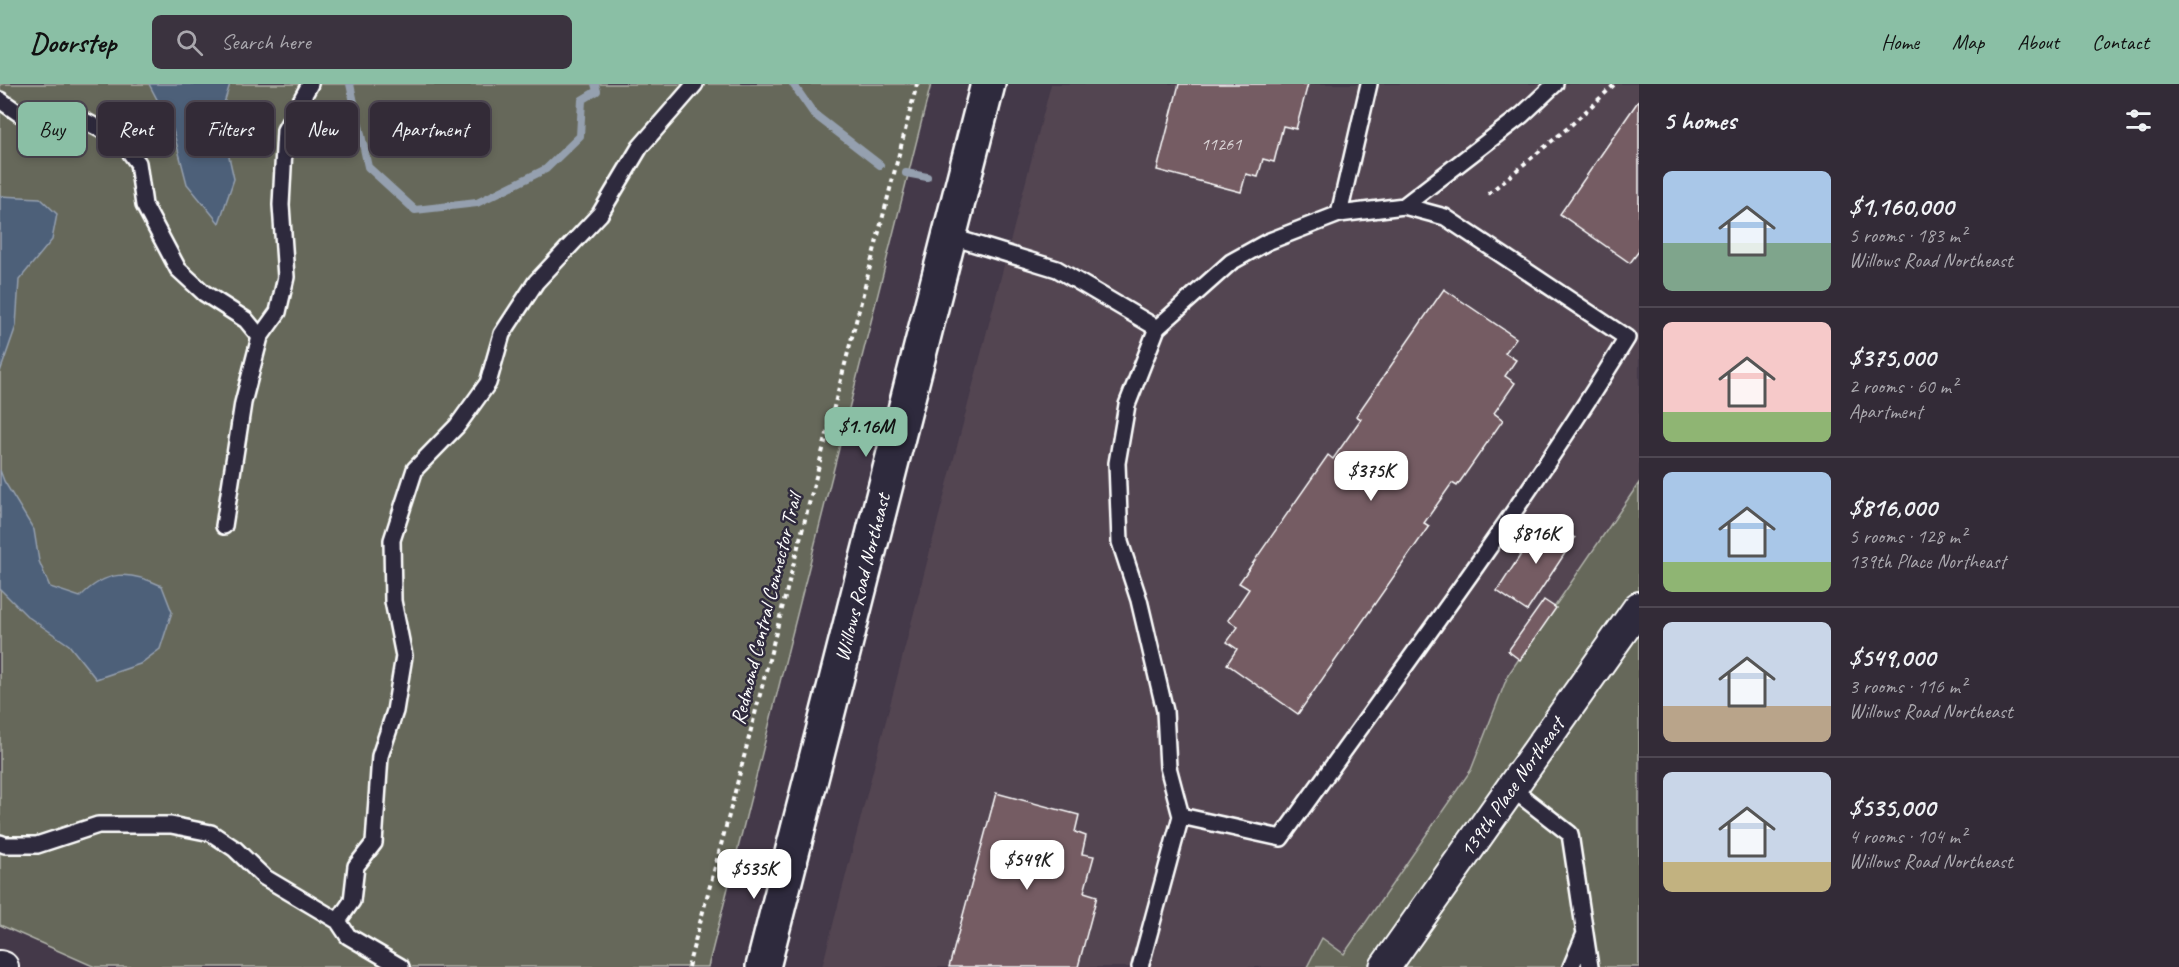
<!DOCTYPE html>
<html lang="en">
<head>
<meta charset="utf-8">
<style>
	body { margin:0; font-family:Caveat,sans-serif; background:#3b333f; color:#f1f3f6; height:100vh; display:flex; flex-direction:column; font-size:22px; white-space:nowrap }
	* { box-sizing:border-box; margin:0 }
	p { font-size:20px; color:#a9a7ad }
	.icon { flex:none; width:33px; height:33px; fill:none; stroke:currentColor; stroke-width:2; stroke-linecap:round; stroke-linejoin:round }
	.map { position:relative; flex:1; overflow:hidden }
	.drawer { display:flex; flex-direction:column; background:#332b37; width:540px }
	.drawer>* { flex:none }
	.guide { position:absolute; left:18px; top:18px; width:570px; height:54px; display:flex; gap:12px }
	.price { position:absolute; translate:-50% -51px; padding:0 14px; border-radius:12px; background:#fff; color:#222; font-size:20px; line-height:39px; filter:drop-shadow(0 2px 3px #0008) }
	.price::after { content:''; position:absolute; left:50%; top:36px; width:18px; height:14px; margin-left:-9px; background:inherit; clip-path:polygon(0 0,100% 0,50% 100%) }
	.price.active { background:#8abfa5; color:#111 }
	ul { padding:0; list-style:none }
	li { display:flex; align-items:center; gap:18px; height:150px; padding:0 24px }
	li+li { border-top:2px solid #4e4752 }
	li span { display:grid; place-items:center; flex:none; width:168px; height:120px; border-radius:9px; color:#555 }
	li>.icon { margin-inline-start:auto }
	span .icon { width:72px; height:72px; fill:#fffc; stroke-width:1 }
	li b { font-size:26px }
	h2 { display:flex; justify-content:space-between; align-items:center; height:72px; padding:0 24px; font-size:26px }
	.chip { padding:0 21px; border-radius:9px; background:#332b37; box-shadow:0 3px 9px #0003,0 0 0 2px #4e4752; font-size:21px; line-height:54px }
	.chip.active { background:#8abfa5; color:#111 }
	header { display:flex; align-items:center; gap:36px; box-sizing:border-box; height:84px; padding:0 30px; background:#8abfa5; color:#111 }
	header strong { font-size:28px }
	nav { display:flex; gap:33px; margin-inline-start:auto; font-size:21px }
	.search { width:420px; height:54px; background:#3b333f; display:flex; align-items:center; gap:15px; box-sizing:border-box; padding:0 21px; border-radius:9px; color:#a9a7ad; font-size:22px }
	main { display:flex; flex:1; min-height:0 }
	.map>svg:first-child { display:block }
	.built { fill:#524451 }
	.green { fill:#66685a; stroke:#b2b4ac; stroke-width:1.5 }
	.water { fill:#4e6079; stroke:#95a0af; stroke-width:1.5 }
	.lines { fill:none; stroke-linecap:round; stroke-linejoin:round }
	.stream { stroke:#95a0af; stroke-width:8 }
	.building { fill:#745c64; stroke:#fff; stroke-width:1.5 }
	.lane-casing { stroke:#fff; stroke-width:20 }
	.street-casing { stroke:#fff; stroke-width:34 }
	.secondary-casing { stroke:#fff; stroke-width:38 }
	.path { stroke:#fff; stroke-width:4; stroke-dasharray:4.5 4.5; stroke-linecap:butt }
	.lane { stroke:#2f2a3d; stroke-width:15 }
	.street { stroke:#2f2a3d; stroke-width:30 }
	.secondary { stroke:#2f2a3d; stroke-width:33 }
	.labels { text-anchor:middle; stroke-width:5; stroke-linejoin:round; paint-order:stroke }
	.number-label { font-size:18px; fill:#dcd6d8 }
	.street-label { font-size:21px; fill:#fff; stroke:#2f2a3d }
</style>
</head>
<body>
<header>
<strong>Doorstep</strong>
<div class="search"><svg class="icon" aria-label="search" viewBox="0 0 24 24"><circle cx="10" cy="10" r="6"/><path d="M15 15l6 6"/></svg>Search here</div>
<nav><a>Home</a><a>Map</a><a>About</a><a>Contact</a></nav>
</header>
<main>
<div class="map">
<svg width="1639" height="883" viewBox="0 0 1639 883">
	<rect width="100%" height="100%" fill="#443949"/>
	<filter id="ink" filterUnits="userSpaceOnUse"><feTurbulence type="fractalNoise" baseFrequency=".0167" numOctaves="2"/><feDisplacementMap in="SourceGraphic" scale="12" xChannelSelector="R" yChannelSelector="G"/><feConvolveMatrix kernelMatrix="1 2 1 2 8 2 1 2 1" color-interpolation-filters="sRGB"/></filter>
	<g filter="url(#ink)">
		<path class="built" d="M1051 0H1639V883H822Z"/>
		<path class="green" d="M0 0H931L708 883H95L0 841Z
			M1639 399V883H1307L1322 854 1344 870 1471 686 1508 591Z"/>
		<path class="water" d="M149 0H230L220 32 234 95 219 139 187 100 173 46Z
			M0 112 40 114 57 130 52 156 19 196 16 242 0 288Z
			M0 386 4 397 34 446 39 477 50 503 80 513C106 486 129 486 162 502L172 528 160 565 140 580 96 595 69 561 27 532 0 505Z"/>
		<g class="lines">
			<path class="stream" d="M350 0 368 83 415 126 477 119 546 85 580 52 582 16 597 7 595 0
				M793 0 814 30 880 81
				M906 89 927 93"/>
		</g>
		<path class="building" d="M1179 0H1308L1296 45 1283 42 1274 78 1263 75 1258 93 1246 90 1241 108 1157 86Z
			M1639 16V167L1630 179 1560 130Z
			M1444 205 1516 254 1505 269 1516 276 1505 292 1515 299 1494 329 1503 336 1457 402 1452 399 1424 439 1429 442 1298 630 1227 580 1237 565 1227 558 1238 543 1228 536 1249 505 1239 499 1328 371 1333 375 1361 335 1356 332Z
			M1544 435 1575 454 1527 527 1497 507Z
			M1544 516 1556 524 1520 576 1508 567Z
			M996 709 1079 731 1075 748 1086 752 1082 770 1094 772 1084 808 1097 812 1078 883H949Z"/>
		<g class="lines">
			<g class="lane-casing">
				<path id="lane" d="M0 16 20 30 79 34 121 56 138 79 144 121 178 185 204 209 246 236 260 253
					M1339 130 1369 0
					M949 152 1057 185 1157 244
					M224 442 243 319 260 253 278 228 286 193 281 121 285 46 310 0
					M1511 704 1570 750 1590 883
					M1181 732 1168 683 1165 627 1139 516 1120 458 1117 379 1127 321 1157 244 1231 178 1267 158 1339 130 1404 122 1522 31 1555 0
					M0 759 5 761H37L98 741H171L211 749 235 765 264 793 338 837 348 852 401 883
					M338 837 352 817 356 782 374 759 380 672 395 627 404 572 393 517 392 456 415 385 457 342 488 299 502 250 536 198 600 130 640 63 695 0
					M1140 883 1181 732 1281 754C1399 589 1521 427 1627 254L1445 133 1404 122
					M1571 883 1584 852"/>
			</g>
			<g class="street-casing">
				<g id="street">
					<path d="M0 882 3 883"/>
					<path id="s1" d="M1385 883 1639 523"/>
				</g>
			</g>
			<g class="secondary-casing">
				<g id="secondary">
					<path id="s2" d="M763 883 988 0"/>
				</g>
			</g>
			<path class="path" d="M1488 110 1570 42 1615 0
				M688 883 728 735 917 0"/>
			<use href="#lane" class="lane"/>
			<use href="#street" class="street"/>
			<use href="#secondary" class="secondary"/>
		</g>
	</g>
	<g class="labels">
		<g class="number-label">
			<text x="1221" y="66">11261</text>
		</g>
		<g class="street-label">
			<text dy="7" stroke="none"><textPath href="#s2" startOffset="402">Willows Road Northeast</textPath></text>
			<text transform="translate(766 525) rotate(-76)" y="7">Redmond Central Connector Trail</text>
			<text dy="7" stroke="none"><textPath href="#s1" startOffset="220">139th Place Northeast</textPath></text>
		</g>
	</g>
</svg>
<b class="price active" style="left:866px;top:374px">$1.16M</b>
<b class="price" style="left:1371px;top:418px">$375K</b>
<b class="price" style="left:1536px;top:481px">$816K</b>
<b class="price" style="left:1027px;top:807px">$549K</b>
<b class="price" style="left:754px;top:816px">$535K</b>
<div class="guide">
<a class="chip active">Buy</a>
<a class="chip">Rent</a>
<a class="chip">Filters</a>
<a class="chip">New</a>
<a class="chip">Apartment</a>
</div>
</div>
<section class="drawer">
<h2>5 homes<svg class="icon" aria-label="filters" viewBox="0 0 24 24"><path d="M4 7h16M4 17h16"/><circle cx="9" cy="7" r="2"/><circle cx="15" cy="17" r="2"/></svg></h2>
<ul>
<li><span style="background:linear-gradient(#a9c7e8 60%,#7fa58c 0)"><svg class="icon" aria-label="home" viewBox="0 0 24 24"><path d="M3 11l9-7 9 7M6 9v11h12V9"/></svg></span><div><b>$1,160,000</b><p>5 rooms · 183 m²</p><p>Willows Road Northeast</p></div></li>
<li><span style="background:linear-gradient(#f6c9c9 75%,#8fb573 0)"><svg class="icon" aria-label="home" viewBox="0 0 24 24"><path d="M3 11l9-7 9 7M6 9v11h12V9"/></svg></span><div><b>$375,000</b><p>2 rooms · 60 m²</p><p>Apartment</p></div></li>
<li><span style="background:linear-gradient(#a9c7e8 75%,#8fb573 0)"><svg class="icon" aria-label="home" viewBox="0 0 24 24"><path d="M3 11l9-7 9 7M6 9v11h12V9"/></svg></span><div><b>$816,000</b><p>5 rooms · 128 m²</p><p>139th Place Northeast</p></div></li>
<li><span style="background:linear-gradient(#c9d6e8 70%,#b9a48a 0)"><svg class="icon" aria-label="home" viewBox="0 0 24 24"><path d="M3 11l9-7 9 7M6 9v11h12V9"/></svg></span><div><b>$549,000</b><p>3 rooms · 116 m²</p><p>Willows Road Northeast</p></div></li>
<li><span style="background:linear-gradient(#c9d6e8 75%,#c2b280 0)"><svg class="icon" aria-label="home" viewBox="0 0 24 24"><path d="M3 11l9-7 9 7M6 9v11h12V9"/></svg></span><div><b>$535,000</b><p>4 rooms · 104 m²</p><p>Willows Road Northeast</p></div></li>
</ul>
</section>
</main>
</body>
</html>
